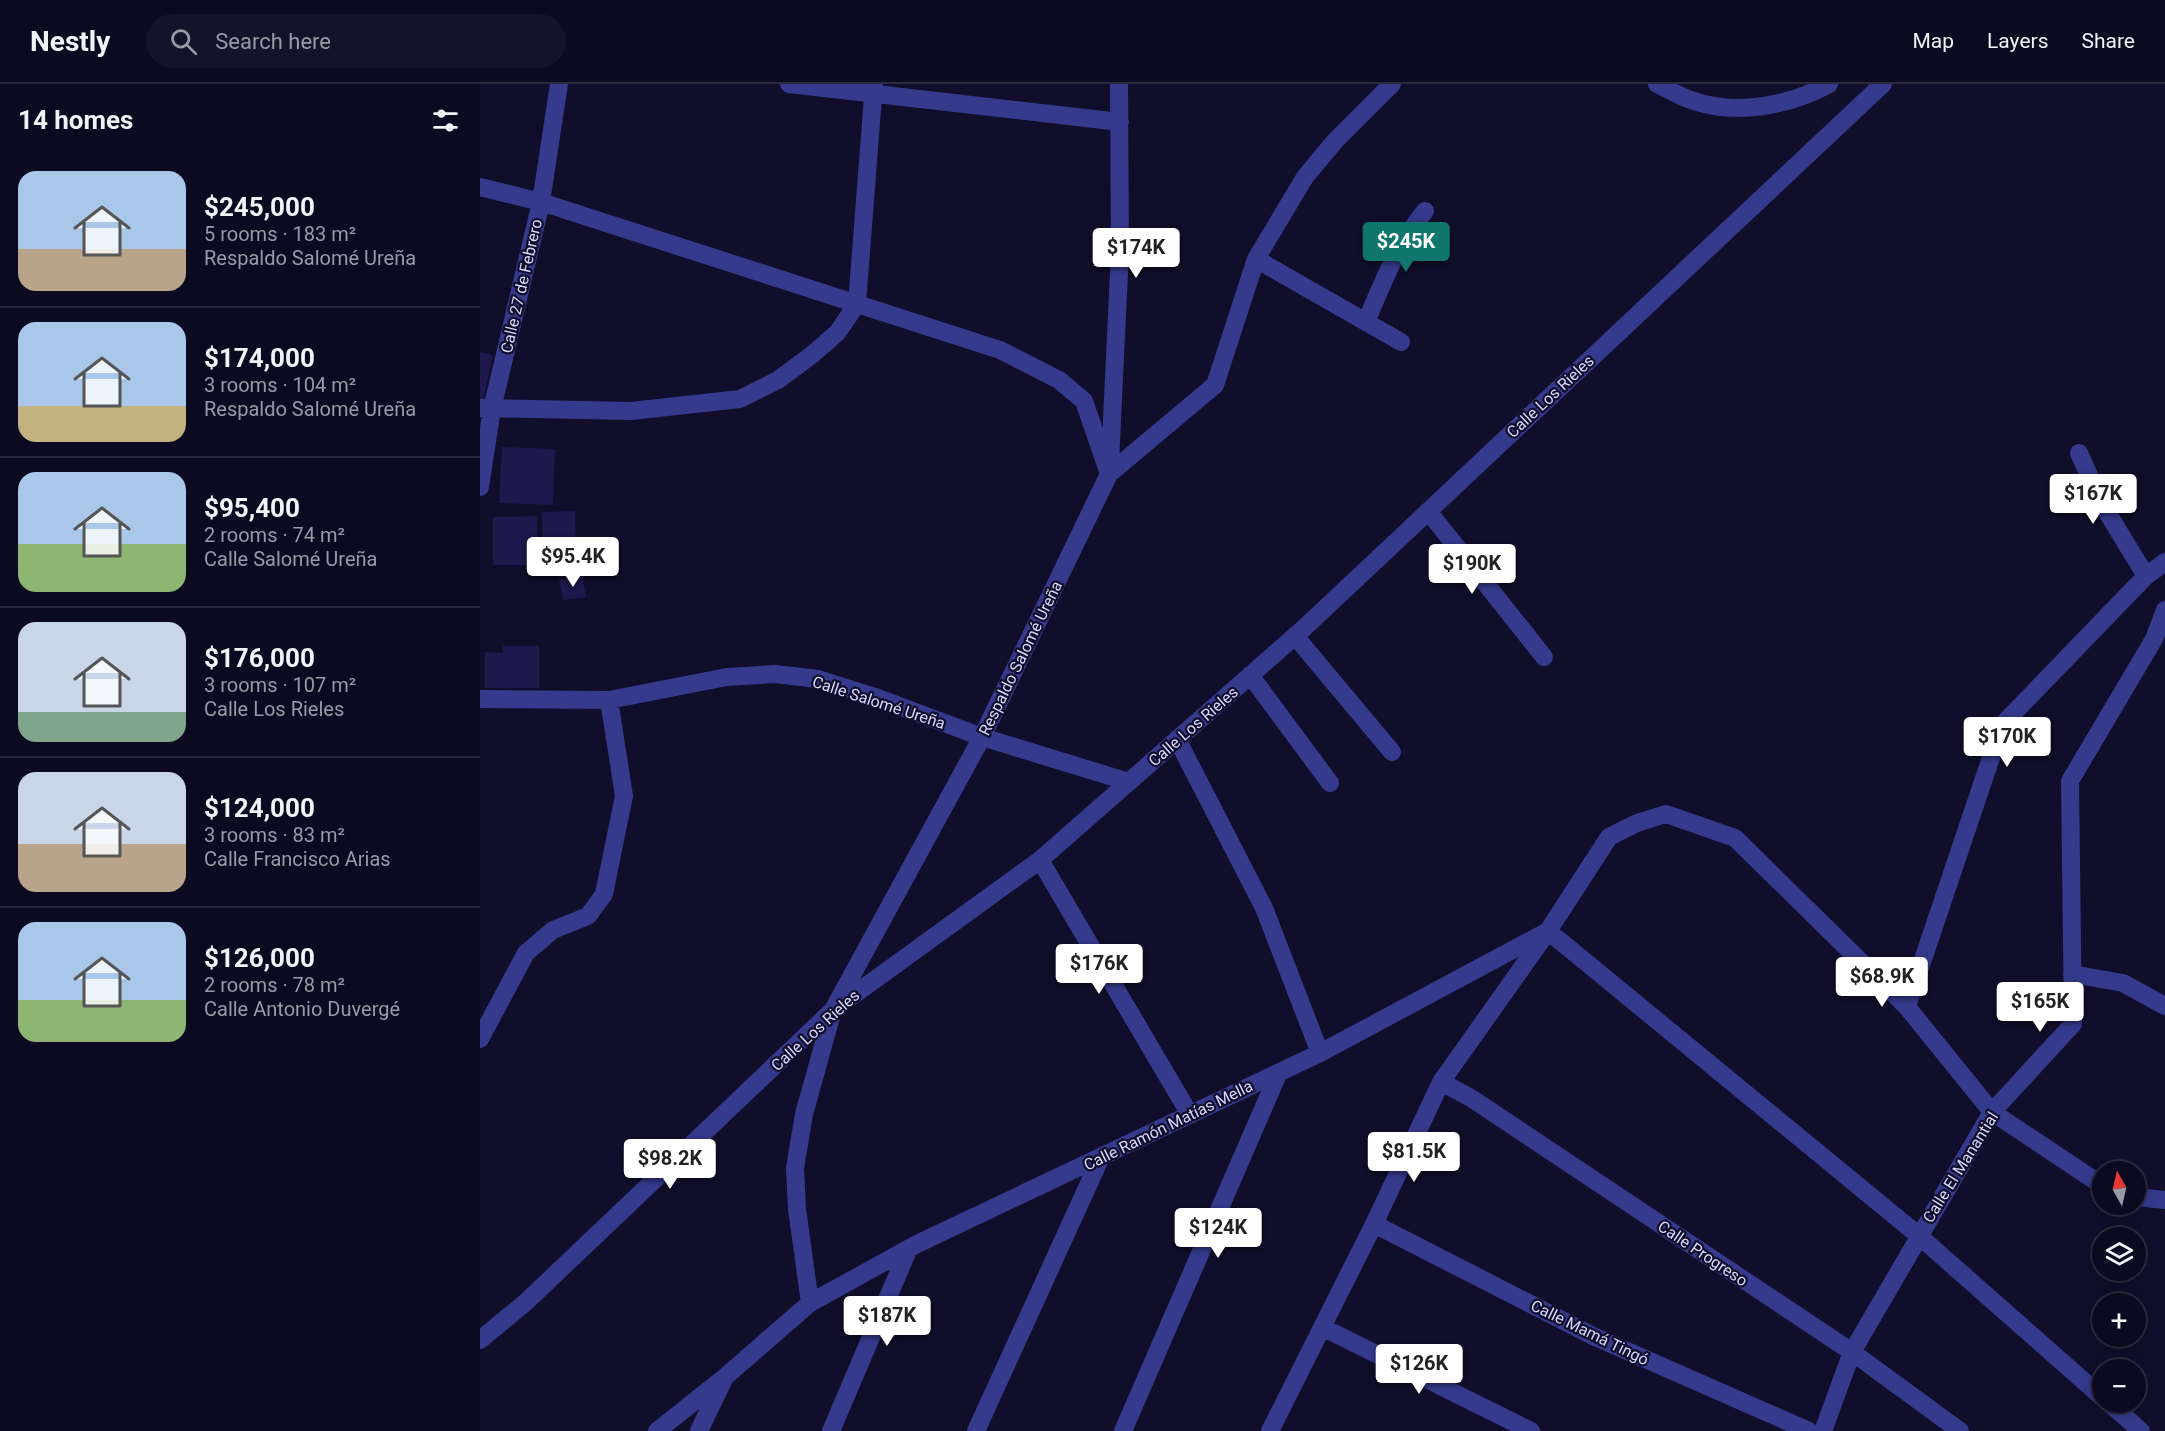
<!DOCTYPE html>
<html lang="en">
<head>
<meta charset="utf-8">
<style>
	body { margin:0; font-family:Roboto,sans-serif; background:#151329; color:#f1f3f6; height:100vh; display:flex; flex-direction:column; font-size:22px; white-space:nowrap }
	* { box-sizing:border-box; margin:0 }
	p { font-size:20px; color:#9a9aa5 }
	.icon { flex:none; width:33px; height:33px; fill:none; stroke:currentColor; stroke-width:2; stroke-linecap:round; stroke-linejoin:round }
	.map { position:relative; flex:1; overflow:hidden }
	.drawer { display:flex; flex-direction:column; background:#0c0a20; width:480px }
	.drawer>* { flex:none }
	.needle { width:39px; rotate:352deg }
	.fabs { position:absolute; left:1612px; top:1077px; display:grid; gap:12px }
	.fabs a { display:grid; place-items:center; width:54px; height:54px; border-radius:50%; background:#0c0a20; box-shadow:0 3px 15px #0003,0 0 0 2px #2c2b3e; font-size:30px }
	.price { position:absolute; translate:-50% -51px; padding:0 14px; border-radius:6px; background:#fff; color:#222; font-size:20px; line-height:39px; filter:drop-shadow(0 2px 3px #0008) }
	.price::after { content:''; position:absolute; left:50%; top:36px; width:18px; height:14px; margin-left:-9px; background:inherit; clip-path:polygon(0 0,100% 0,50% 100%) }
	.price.active { background:#0f766e; color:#fff }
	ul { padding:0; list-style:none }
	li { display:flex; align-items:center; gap:18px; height:150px; padding:0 18px }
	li+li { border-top:2px solid #2c2b3e }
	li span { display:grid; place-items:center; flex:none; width:168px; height:120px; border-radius:18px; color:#555 }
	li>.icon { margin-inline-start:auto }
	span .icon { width:72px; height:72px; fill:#fffc; stroke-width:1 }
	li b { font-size:26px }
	h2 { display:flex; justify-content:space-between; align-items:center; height:72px; padding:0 18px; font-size:26px }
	header { display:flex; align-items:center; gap:36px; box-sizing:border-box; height:84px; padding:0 30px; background:#0c0a20; border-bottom:2px solid #2c2b3e }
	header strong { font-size:28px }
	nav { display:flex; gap:33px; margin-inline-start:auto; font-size:21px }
	.search { width:420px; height:54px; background:#151329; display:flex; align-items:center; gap:15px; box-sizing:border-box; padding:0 21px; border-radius:33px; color:#9a9aa5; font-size:22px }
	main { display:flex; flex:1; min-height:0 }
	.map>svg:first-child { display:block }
	.building { fill:#1e184d }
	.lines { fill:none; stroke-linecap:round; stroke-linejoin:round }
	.minor { stroke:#353a8d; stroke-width:18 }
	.labels { text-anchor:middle; stroke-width:4.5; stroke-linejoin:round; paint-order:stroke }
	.street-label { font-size:16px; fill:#d8d7ff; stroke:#100e2a }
</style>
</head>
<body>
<header>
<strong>Nestly</strong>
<div class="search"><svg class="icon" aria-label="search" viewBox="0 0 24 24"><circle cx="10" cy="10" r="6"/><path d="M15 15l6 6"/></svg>Search here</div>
<nav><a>Map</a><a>Layers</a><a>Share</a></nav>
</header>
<main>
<section class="drawer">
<h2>14 homes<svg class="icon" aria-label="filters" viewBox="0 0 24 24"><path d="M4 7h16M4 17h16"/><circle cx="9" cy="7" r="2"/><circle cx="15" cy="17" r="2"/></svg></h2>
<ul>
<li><span style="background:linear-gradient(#a9c7e8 65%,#b9a48a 0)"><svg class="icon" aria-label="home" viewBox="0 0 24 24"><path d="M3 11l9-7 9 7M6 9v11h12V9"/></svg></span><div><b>$245,000</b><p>5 rooms · 183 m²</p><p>Respaldo Salomé Ureña</p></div></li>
<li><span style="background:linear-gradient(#a9c7e8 70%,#c2b280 0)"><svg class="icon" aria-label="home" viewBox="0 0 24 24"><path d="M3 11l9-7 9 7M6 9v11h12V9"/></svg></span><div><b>$174,000</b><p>3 rooms · 104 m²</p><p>Respaldo Salomé Ureña</p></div></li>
<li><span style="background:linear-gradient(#a9c7e8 60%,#8fb573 0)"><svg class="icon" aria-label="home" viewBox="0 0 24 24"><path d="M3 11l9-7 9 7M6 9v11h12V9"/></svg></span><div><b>$95,400</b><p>2 rooms · 74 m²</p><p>Calle Salomé Ureña</p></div></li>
<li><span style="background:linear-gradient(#c9d6e8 75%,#7fa58c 0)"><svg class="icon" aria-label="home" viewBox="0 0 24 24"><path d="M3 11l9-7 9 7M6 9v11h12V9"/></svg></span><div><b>$176,000</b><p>3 rooms · 107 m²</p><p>Calle Los Rieles</p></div></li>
<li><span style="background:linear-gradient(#c9d6e8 60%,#b9a48a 0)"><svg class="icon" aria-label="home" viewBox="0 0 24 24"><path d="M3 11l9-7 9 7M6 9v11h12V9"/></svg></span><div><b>$124,000</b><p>3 rooms · 83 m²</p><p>Calle Francisco Arias</p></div></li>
<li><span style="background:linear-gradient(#a9c7e8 65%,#8fb573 0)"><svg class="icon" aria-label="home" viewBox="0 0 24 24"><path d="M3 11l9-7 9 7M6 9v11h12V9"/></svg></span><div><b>$126,000</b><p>2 rooms · 78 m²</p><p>Calle Antonio Duvergé</p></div></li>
</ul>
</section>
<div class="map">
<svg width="1685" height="1347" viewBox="0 0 1685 1347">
	<rect width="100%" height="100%" fill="#100e2a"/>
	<path class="building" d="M0 268 13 271 3 317H0Z
		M22 363 75 365 73 421 19 419Z
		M95 427 96 477 63 478 62 428Z
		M57 432 58 481H13V433Z
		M102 492 106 513 83 516 79 496Z
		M23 562H59V604H5V568L23 569Z"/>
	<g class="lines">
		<path class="minor" d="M309 0 640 38
			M1177 0C1188 5 1199 12 1211 16 1255 32 1309 22 1349 0
			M0 103 61 118 520 266 579 296 604 317 629 390
			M776 175 921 258
			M886 238C903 198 917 161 945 127
			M0 324 151 327 260 315 298 296 333 270 357 249 377 220 394 0
			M1599 369 1622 420 1666 492
			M630 379 640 167 639 0
			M0 403 12 325 61 118 79 0
			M948 427 1064 573
			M815 552 912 668
			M770 591 850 699
			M0 615 129 616 247 593 295 590 338 595 395 613 502 653 649 698
			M697 655 784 824 840 969
			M560 776 709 1029
			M1592 890 1643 899 1685 922
			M1427 923 1522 641 1666 492 1685 478
			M0 955 46 869 73 846 108 832 124 810 144 712 129 616
			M961 998 991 1014 1372 1268 1480 1347
			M1656 1113 1685 1116
			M894 1140 1113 1252 1329 1347
			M330 1219 317 1125 315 1084 324 1030 353 926 502 653 629 390 735 301 776 175 825 93 855 57 912 0
			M842 1243 1051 1347
			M0 1256 46 1218 353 926 560 776 823 545 1403 0
			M1628 1318 1661 1347
			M177 1347 245 1293 330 1219 437 1160 840 969 1068 847 1129 753 1157 739 1186 730 1255 754 1427 923 1512 1028 1623 1102
			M219 1347 243 1297
			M351 1347 429 1164
			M496 1347 621 1073
			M643 1347 799 988
			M790 1347 894 1140 961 998 1068 847 1438 1151 1623 1314
			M1343 1347 1372 1268 1512 1028 1593 940 1590 697 1674 555 1685 526"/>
	</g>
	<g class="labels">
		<g class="street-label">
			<text transform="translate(41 202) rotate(-77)" y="6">Calle 27 de Febrero</text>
			<text transform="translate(1070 312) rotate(-43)" y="6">Calle Los Rieles</text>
			<text transform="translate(540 574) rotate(-64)" y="6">Respaldo Salomé Ureña</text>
			<text transform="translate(399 618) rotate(18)" y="6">Calle Salomé Ureña</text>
			<text transform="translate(713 642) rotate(-41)" y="6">Calle Los Rieles</text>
			<text transform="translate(335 946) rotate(-42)" y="6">Calle Los Rieles</text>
			<text transform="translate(688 1041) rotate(-26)" y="6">Calle Ramón Matías Mella</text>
			<text transform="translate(1480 1083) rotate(-58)" y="6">Calle El Manantial</text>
			<text transform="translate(1223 1169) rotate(34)" y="6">Calle Progreso</text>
			<text transform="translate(1110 1248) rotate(26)" y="6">Calle Mamá Tingó</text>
		</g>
	</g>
</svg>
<div class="fabs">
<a><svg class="needle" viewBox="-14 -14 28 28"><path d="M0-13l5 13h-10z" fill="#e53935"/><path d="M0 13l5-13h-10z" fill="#9a9aa5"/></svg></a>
<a><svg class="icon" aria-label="layers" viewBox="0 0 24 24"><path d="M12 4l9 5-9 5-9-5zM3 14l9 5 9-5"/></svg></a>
<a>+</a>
<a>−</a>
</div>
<b class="price active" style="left:926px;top:189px">$245K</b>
<b class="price" style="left:656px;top:195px">$174K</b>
<b class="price" style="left:1613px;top:441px">$167K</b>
<b class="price" style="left:93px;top:504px">$95.4K</b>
<b class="price" style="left:992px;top:511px">$190K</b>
<b class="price" style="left:1527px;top:684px">$170K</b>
<b class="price" style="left:619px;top:911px">$176K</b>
<b class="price" style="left:1402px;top:924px">$68.9K</b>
<b class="price" style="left:1560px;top:949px">$165K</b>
<b class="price" style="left:934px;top:1099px">$81.5K</b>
<b class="price" style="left:190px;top:1106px">$98.2K</b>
<b class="price" style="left:738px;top:1175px">$124K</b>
<b class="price" style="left:407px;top:1263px">$187K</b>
<b class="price" style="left:939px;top:1311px">$126K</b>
</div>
</main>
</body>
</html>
